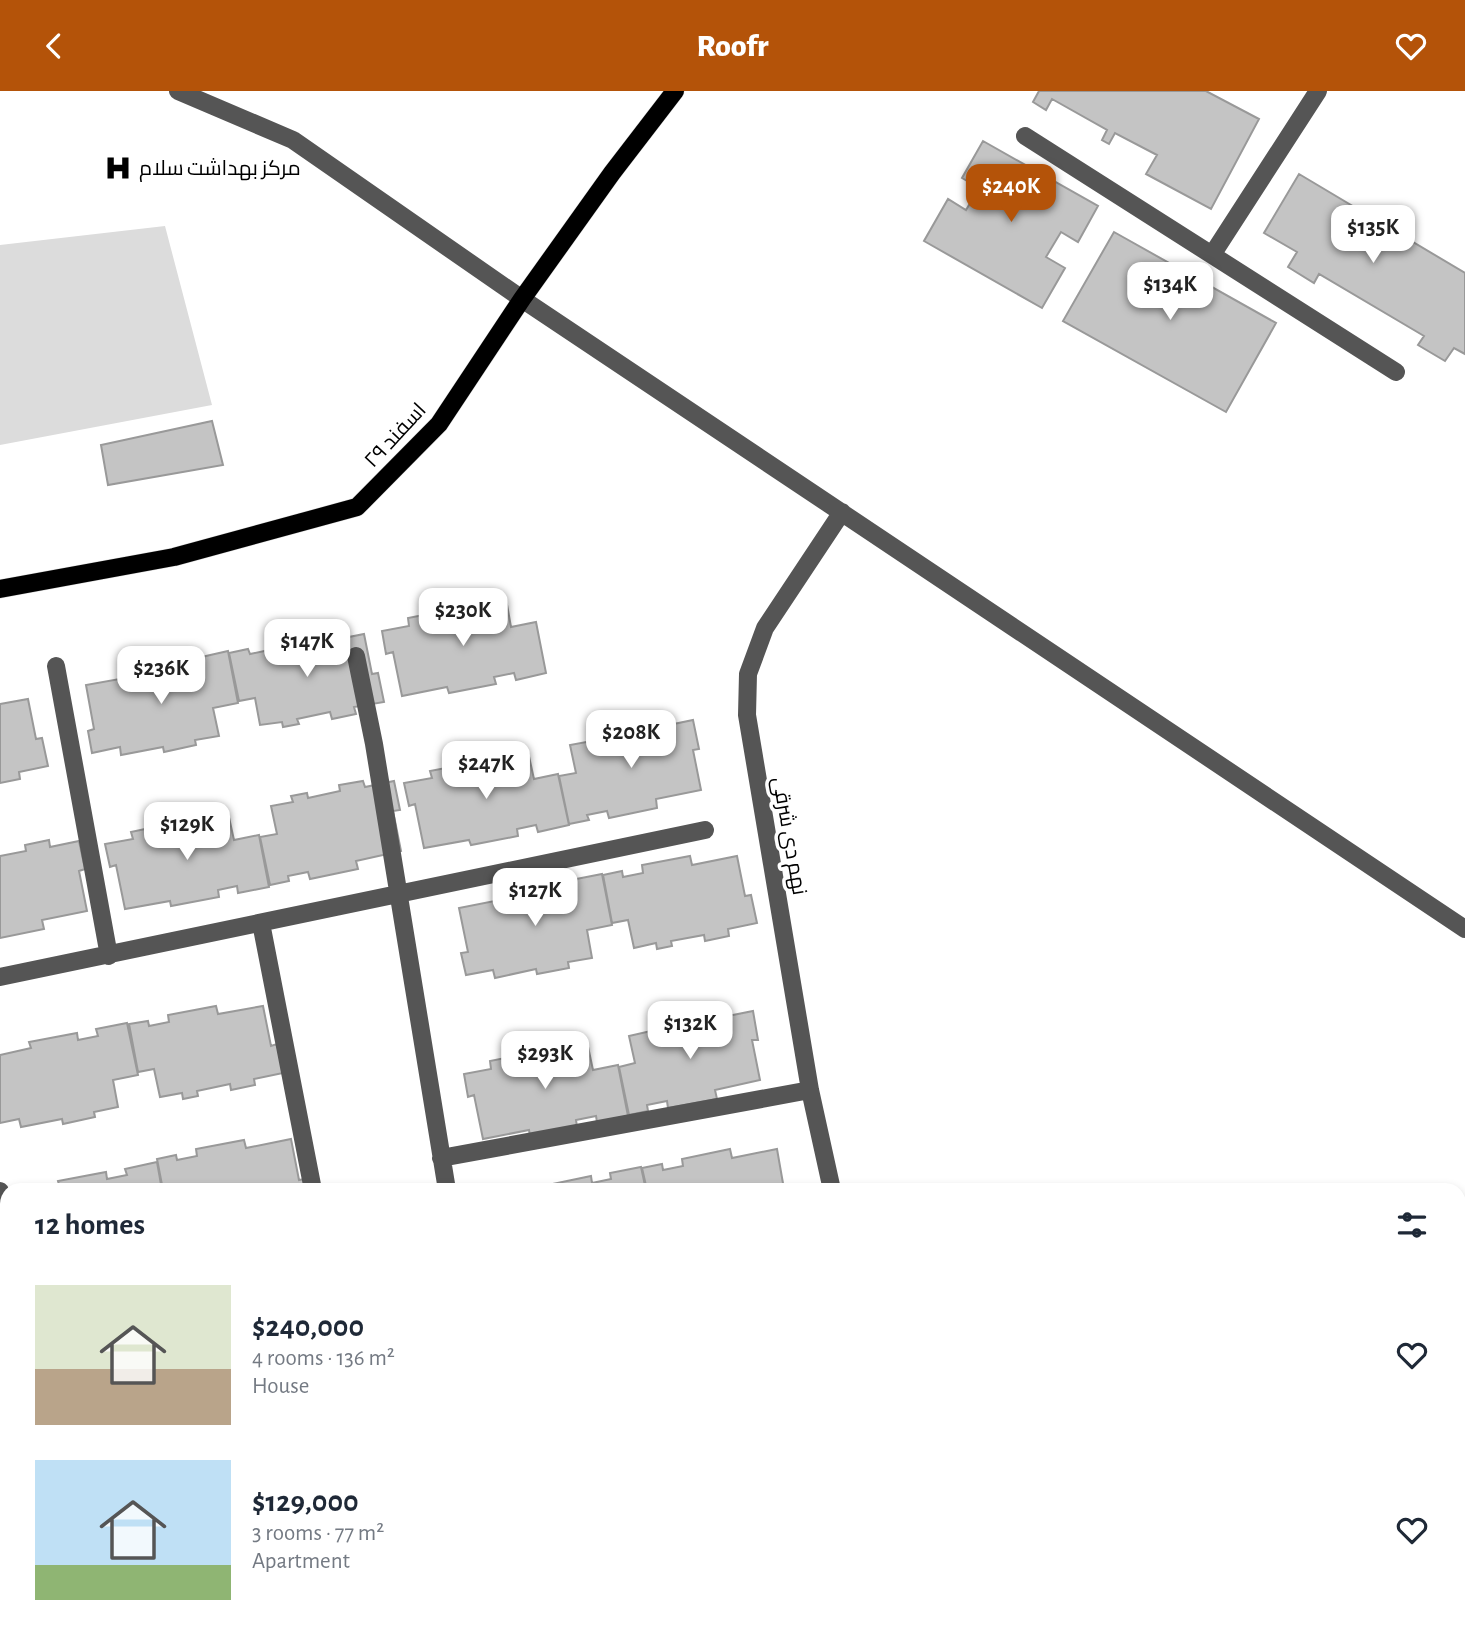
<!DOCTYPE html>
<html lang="en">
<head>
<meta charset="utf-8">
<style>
	body { margin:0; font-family:"Alegreya Sans",Cairo,sans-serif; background:#f6f6f7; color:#1f2937; height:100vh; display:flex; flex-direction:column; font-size:26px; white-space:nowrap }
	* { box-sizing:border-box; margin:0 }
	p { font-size:23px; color:#747a83 }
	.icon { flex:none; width:38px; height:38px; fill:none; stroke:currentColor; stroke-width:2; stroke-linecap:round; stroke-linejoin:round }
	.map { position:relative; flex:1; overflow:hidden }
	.details { position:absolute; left:0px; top:1092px; width:1466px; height:450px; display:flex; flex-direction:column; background:#fff; border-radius:21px 21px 0 0; box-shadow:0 4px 10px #0003 }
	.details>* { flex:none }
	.price { position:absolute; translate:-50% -60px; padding:0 16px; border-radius:14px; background:#fff; color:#222; font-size:23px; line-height:46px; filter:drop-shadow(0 2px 4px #0008) }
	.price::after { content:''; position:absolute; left:50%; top:42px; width:21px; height:16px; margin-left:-10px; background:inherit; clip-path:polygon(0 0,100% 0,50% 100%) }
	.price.selected { background:#b45309; color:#fff }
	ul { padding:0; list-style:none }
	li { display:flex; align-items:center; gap:21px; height:175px; padding:0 35px }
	li span { display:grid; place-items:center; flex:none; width:196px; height:140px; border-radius:0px; color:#555 }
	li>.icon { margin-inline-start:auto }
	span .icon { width:84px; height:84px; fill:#fffc; stroke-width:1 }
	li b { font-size:30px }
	h2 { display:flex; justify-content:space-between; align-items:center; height:84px; padding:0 35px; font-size:30px }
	header { display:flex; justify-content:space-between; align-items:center; height:91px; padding:0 35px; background:#b45309; color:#fff; font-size:32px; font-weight:800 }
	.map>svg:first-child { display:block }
	.green { fill:#dcdcdc }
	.building { fill:#c4c4c4; stroke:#999; stroke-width:2 }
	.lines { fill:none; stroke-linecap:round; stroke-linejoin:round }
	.major-casing { stroke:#dbdbdb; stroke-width:19 }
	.path { stroke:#777; stroke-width:4.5; stroke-dasharray:2 3.5; stroke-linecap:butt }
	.minor { stroke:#555; stroke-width:18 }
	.major { stroke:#000; stroke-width:18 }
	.labels { text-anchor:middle; stroke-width:7; stroke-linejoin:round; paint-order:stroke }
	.poi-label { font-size:21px; fill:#000; stroke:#fff; text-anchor:start }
	.street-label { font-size:21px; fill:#000; stroke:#fff }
</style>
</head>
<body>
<header><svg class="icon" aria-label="back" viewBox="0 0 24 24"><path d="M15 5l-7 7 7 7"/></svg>Roofr<svg class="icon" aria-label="heart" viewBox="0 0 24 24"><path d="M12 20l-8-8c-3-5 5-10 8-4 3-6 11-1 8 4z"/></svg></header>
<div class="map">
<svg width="1465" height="1541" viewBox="0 0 1465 1541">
	<rect width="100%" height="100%" fill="#fff"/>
	<path class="green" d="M165 135 212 314 0 354V154Z
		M1465 1334V1541H1346L1349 1535H1460V1343Z"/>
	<path class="building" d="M1039 0H1206L1259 28 1211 118 1146 83 1157 64 1115 42 1109 53 1102 49 1107 39 1052 8 1046 19 1033 11Z
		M983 50 1098 115 1078 151 1061 141 1046 166 1065 177 1042 217 924 150 948 108 966 119 979 97 962 87Z
		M1299 83 1465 182V263L1454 257 1445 270 1418 254 1424 245 1319 183 1314 192 1288 176 1297 161 1264 142Z
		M1114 141 1276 232 1226 321 1063 230Z
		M212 330 223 374 108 394 101 354Z
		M480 508 481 513 506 508 511 536 536 531 546 582 516 589 514 582 494 586 496 593 449 602 447 596 402 605 393 561 386 563 382 540 409 535 408 527 449 519 448 514Z
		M317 543 319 552 364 543 372 583 378 582 384 611 354 616 356 623 332 628 330 621 297 628 299 633 283 636 282 631 260 634 255 607 239 610 229 562 248 558 250 563 269 559 268 553Z
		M228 560 238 612 213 617 219 645 195 649 196 654 164 661 163 656 121 664 120 656 92 662 88 640 94 638 86 594 131 586 130 579 177 570 179 577 198 573 197 567Z
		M28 608 36 648 42 647 48 675 19 681 20 688 0 692V613Z
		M662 628 664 635 693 629 699 658 693 659 701 699 656 708 657 717 609 727 607 720 587 724 589 729 569 733 559 685 576 682 570 654 592 650 591 644 606 641 607 646 640 639 638 633Z
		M503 660 504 665 528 661 534 688 558 683 569 734 538 741 536 734 517 738 518 745 471 754 469 749 424 757 415 713 409 715 404 692 432 687 430 680 472 672 471 667Z
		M363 690 365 696 394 690 400 719 393 720 401 760 356 770 358 778 310 788 308 781 288 785 289 790 270 794 260 746 277 743 271 715 293 711 291 705 307 702 308 707 340 700 339 694Z
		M203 721 204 727 228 722 234 749 259 744 269 796 238 802 237 795 218 799 219 806 171 815 170 810 125 818 116 774 110 776 105 753 133 748 131 741 173 732 171 728Z
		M49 749 50 756 79 750 85 778 79 780 87 820 42 829 44 838 0 847V765L26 760 25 754Z
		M690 765 692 774 737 765 745 805 751 804 757 832 728 838 729 845 705 850 704 844 671 850 672 855 657 858 656 852 634 857 628 829 612 832 603 784 622 780 623 786 643 782 642 774Z
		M602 783 612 834 587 839 592 867 568 871 569 877 537 883 536 878 495 887 493 879 466 884 461 862 468 861 459 817 505 808 504 802 551 792 552 799 572 795 571 789Z
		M216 915 218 923 263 915 271 955 277 953 283 982 254 988 255 994 231 999 230 993 197 1000 198 1005 183 1008 182 1002 160 1006 154 978 138 981 129 933 148 930 149 935 169 931 168 924Z
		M722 919 723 926 753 920 758 949H752L760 989 715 999 717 1008 668 1017 667 1010 647 1014 648 1020 629 1024 619 976 635 972 629 945 651 940 650 934 665 931 666 936 699 930 698 924Z
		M127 932 138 984 113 989 118 1016 94 1021 95 1026 63 1033 62 1028 21 1036 19 1028 0 1032V964L31 957 29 951 77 942 78 949 98 945 96 938Z
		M562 950 563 956 587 951 593 979 618 974 628 1025 597 1031 596 1025 576 1029 577 1036 530 1045 529 1039 483 1048 474 1004 468 1006 464 983 491 978 490 970 531 962 530 957Z
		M291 1048 299 1089 305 1088 308 1099H163L157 1068 176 1064 177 1069 197 1065 196 1058 244 1049 246 1057Z
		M730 1058 732 1067 777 1058 784 1098 791 1097 792 1099H647L642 1077 662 1073 663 1079 683 1075 682 1068Z
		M157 1071 162 1099H48L60 1097 58 1090 106 1081 107 1088 127 1084 125 1078Z
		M641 1076 646 1099H544L543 1095 591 1085 592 1092 611 1088 610 1082Z
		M7 1210V1286L0 1287V1211Z
		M7 1351V1433L0 1434V1353Z
		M7 1498V1535H60L61 1541H0V1506L3 1505 1 1499Z
		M99 1535H216L196 1539 197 1541H101Z
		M623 1535H708L709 1541H612L611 1537Z"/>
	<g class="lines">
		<g class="major-casing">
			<path id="major" d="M0 498 174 466 357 416 439 333 522 208 612 82 675 0"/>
		</g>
		<path class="path" d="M0 1198 7 1197
			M1460 1485 1465 1487
			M1423 1541 1427 1535"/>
		<path class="minor" d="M178 0 293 49 522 208 1465 838
			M1025 45 1396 281
			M1212 164 1318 0
			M356 565 374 653 447 1099
			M56 575 109 865
			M261 832 313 1099
			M0 886 705 739
			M441 1067 810 999
			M832 1099 810 999 747 624 748 583 765 537 842 421
			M0 1100 7 1134
			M1460 1215 1465 1208
			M84 1535 85 1541
			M406 1535 408 1541
			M728 1535 729 1541
			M476 1541 502 1535
			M867 1541 869 1535
			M1281 1541 1284 1535"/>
		<use href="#major" class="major"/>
	</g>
	<defs>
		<g id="hospital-bare" transform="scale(2.1)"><path d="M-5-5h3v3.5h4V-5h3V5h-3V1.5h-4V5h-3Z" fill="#000" stroke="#fff" stroke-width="2.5" paint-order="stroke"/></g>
	</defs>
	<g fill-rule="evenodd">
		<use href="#hospital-bare" x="118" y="77"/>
	</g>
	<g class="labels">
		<g class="poi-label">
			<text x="139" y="84">مرکز بهداشت سلام</text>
		</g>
		<g class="street-label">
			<text transform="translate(395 344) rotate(-47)" y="7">۲۹ اسفند</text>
			<text transform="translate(790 745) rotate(80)" y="7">نهم دی شرقی</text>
		</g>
	</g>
</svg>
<b class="price selected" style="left:1011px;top:133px">$240K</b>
<b class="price" style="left:1373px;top:174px">$135K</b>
<b class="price" style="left:1170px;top:231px">$134K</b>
<b class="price" style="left:463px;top:557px">$230K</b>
<b class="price" style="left:307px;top:588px">$147K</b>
<b class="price" style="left:161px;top:615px">$236K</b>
<b class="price" style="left:631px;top:679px">$208K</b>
<b class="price" style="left:486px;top:710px">$247K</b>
<b class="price" style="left:187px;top:771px">$129K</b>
<b class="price" style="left:535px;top:837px">$127K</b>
<b class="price" style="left:690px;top:970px">$132K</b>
<b class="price" style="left:545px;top:1000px">$293K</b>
<section class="details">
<h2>12 homes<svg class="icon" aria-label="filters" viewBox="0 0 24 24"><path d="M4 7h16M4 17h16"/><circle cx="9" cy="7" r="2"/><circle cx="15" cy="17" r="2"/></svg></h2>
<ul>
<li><span style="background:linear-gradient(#dfe7d0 60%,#b9a48a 0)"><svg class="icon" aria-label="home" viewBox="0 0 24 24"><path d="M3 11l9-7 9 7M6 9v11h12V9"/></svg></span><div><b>$240,000</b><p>4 rooms · 136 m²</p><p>House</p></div><svg class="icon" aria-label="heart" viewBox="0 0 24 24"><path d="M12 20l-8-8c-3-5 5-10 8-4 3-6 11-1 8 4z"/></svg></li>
<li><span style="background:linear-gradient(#bfe0f5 75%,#8fb573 0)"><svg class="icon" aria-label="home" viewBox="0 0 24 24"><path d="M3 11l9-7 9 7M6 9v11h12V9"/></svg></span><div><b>$129,000</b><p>3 rooms · 77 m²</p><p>Apartment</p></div><svg class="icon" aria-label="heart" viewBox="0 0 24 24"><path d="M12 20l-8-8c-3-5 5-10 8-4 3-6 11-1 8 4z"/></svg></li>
</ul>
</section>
</div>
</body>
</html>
